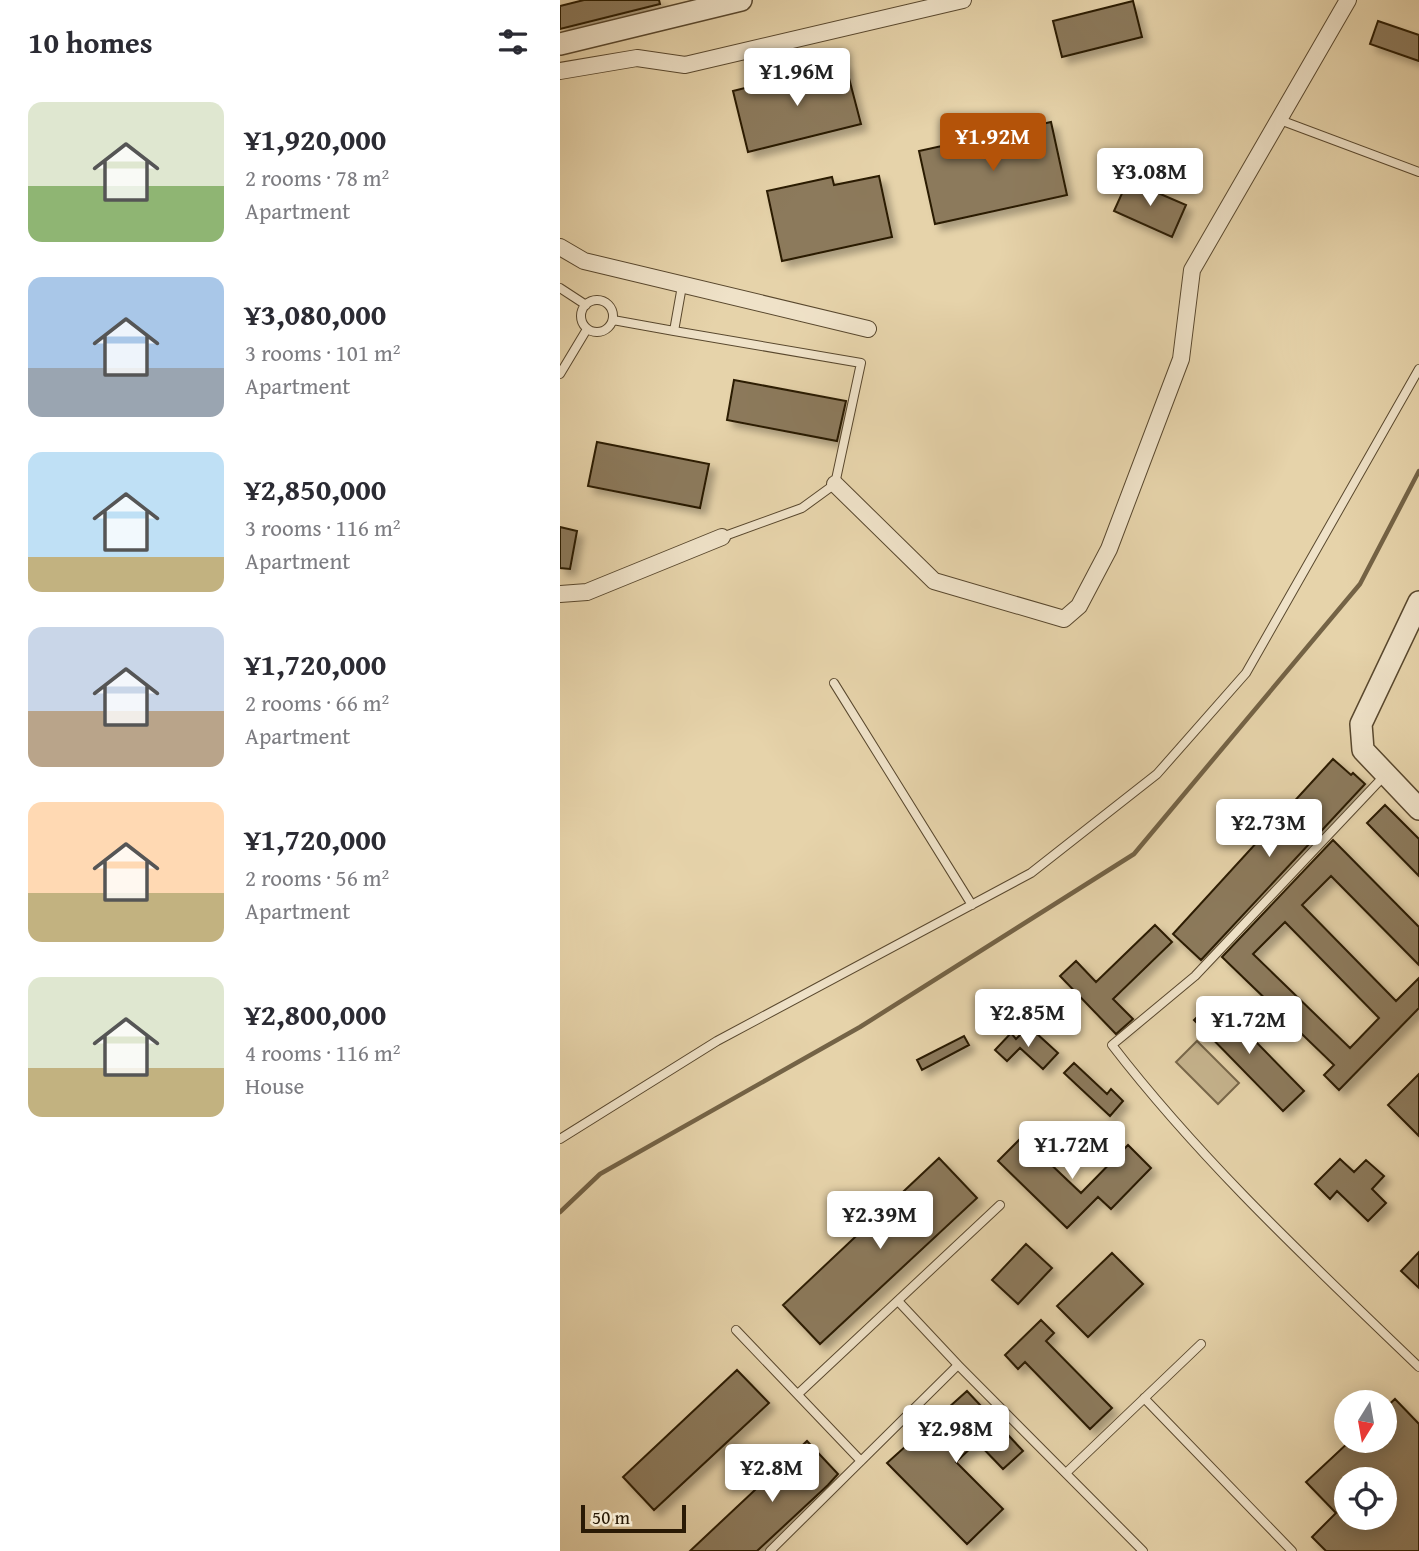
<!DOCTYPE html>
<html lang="en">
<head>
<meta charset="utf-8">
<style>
	body { margin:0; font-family:"Gentium Book Plus",serif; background:#f7f7f7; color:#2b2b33; height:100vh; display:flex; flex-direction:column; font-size:26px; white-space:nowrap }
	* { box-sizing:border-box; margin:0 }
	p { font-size:23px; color:#7c7c81 }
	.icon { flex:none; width:38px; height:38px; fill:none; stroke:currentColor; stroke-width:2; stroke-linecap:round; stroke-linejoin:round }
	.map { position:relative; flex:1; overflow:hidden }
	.sheet { display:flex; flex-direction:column; background:#fff; width:560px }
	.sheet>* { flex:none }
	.needle { width:46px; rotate:191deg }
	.controls { position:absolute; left:774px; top:1390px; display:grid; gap:14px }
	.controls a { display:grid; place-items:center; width:63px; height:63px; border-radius:50%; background:#fff; box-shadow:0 4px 18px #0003; font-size:35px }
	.scale { position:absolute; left:21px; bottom:18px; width:105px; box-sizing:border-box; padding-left:7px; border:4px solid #2a1a05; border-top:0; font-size:19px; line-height:24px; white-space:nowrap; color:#2a1a05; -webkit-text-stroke:5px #efe2c8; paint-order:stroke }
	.price { position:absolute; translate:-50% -60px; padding:0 16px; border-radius:7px; background:#fff; color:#222; font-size:23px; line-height:46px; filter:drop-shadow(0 2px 4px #0008) }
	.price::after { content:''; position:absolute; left:50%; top:42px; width:21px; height:16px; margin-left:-10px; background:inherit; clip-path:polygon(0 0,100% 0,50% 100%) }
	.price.current { background:#b45309; color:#fff }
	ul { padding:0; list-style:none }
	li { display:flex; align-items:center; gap:21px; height:175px; padding:0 28px }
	li span { display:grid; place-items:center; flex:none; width:196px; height:140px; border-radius:14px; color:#555 }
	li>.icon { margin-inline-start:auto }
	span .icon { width:84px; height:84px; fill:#fffc; stroke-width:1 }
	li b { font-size:30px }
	h2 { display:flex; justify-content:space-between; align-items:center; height:84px; padding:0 28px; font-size:30px }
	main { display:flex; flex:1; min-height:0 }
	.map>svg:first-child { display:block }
	.green { fill:#c6b48e; stroke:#78674a; stroke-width:2 }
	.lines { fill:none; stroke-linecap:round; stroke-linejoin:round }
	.stream { stroke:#746346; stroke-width:4.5 }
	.building { fill:#8c7a5b; stroke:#2a1a05; stroke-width:2; fill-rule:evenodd; filter:url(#shadow) }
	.service-casing { stroke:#59482e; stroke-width:10 }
	.minor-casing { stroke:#59482e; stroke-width:18 }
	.tertiary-casing { stroke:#59482e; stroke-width:24 }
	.service { stroke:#efe2c8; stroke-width:8 }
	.minor { stroke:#efe2c8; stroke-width:16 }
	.tertiary { stroke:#efe2c8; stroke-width:21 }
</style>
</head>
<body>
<main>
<section class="sheet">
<h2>10 homes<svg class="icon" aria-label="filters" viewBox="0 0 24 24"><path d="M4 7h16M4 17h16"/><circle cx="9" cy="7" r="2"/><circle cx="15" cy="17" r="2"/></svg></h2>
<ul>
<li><span style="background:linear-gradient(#dfe7d0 60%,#8fb573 0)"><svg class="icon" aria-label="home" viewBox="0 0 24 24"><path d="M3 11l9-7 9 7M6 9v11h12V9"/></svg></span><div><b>¥1,920,000</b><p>2 rooms · 78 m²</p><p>Apartment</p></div></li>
<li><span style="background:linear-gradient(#a9c7e8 65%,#9aa5b1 0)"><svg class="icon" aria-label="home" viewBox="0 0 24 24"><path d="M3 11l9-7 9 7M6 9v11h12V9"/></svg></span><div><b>¥3,080,000</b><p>3 rooms · 101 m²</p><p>Apartment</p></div></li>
<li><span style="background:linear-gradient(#bfe0f5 75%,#c2b280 0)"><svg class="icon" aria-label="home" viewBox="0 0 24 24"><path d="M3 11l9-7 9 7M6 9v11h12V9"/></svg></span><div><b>¥2,850,000</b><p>3 rooms · 116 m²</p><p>Apartment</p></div></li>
<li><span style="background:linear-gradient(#c9d6e8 60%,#b9a48a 0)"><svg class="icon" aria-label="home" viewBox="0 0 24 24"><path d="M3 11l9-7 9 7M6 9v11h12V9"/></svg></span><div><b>¥1,720,000</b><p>2 rooms · 66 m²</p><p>Apartment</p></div></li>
<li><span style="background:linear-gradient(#ffd9b3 65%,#c2b280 0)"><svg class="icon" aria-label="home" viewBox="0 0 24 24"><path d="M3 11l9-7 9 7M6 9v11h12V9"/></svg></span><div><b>¥1,720,000</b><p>2 rooms · 56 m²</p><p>Apartment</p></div></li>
<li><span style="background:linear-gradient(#dfe7d0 65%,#c2b280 0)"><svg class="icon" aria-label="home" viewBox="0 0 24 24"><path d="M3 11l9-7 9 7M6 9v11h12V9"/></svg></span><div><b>¥2,800,000</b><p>4 rooms · 116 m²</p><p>House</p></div></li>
</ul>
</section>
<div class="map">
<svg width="859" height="1551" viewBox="0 0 859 1551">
	<defs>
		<filter id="shadow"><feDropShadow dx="6" dy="6" stdDeviation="3.5" flood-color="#0004"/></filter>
	</defs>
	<rect width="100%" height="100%" fill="#e6d3aa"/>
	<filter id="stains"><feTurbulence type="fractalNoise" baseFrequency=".00286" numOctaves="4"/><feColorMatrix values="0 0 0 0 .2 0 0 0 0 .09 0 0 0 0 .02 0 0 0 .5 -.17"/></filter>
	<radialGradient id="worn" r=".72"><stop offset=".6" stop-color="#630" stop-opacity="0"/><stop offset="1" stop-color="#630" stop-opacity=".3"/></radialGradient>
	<path class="green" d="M637 1041 679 1083 658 1104 616 1062Z"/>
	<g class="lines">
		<path class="stream" d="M0 1212 40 1174 300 1027 574 854 800 584 859 471"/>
	</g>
	<path class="building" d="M24 0H99L100 4 0 29V6Z
		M573 1 582 37 502 57 493 21Z
		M818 21 859 35V61L810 44Z
		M285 63 301 124 188 152 173 91Z
		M491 122 507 195 375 224 359 151Z
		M319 176 332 237 222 261 207 191 272 177 274 185Z
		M568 180 626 205 612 237 554 211Z
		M174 380 286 401 277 441 167 420Z
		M37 442 149 464 140 508 28 486Z
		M0 527 17 531 10 569 0 568Z
		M773 759 791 775 793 773 805 784 641 960 613 934Z
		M825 805 859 839V876L807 823Z
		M773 840 859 927V965L771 876 742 905 836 1001 859 978V1008L779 1090 764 1075 774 1065 662 957ZM725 922 819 1018 790 1048 693 954Z
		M595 925 612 942 553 999 573 1019 556 1034 500 976 516 961 536 982Z
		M655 1000 744 1091 723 1111 634 1020Z
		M463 1032 470 1039 476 1033 498 1053 483 1069 460 1048 447 1061 435 1050 451 1033 456 1039Z
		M404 1036 409 1045 362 1070 357 1060Z
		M514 1063 547 1094 551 1089 563 1101 550 1116 504 1073Z
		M859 1074V1136L828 1105Z
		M462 1137 521 1193 568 1145 591 1168 551 1209 538 1197 507 1228 438 1161Z
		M379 1158 417 1198 260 1344 223 1305Z
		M780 1159 794 1172 806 1160 824 1176 812 1189 826 1203 808 1221 777 1191 770 1199 755 1184Z
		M466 1244 492 1268 458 1304 432 1280Z
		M859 1252V1288L841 1271Z
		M552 1253 583 1284 528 1337 497 1306Z
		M481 1320 494 1333 486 1341 552 1408 530 1429 465 1362 458 1369 445 1355Z
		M177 1370 209 1403 94 1510 63 1477Z
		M407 1391 463 1451 443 1469 417 1442 396 1462 443 1509 407 1544 327 1463Z
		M835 1399 859 1424V1551H766L752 1537 776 1513 746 1482 791 1440H824V1409ZM786 1479H824V1517H786Z
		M247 1441 278 1474 268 1485 197 1551H130Z"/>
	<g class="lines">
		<g class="service-casing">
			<path id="service" d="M720 120 859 172
				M122 286 114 331 301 363 275 484 242 508 162 537
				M0 288 26 305
				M21 316a16 16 0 1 1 32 0a16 16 0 1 1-32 0Z
				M53 320 114 331
				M0 374 27 329
				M274 683 412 905
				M825 775 635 976 552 1045C643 1163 752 1264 859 1367
				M0 1139 157 1041 471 873 597 774 686 673 859 369
				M338 1301 398 1365
				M176 1330 301 1461
				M238 1394 440 1205
				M584 1398 732 1551
				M506 1473 641 1344
				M210 1551 398 1365 583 1551"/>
		</g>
		<g class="minor-casing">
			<path id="minor" d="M0 71 77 58 125 65 403 0
				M0 247 24 261 308 329
				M275 484 374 581 504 619 519 606 549 549 621 359 632 270 788 0
				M0 594 27 592 162 537"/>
		</g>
		<g class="tertiary-casing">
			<path id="tertiary" d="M0 44 181 0
				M859 602 801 724 803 750 859 809"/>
		</g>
		<use href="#service" class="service"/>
		<use href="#minor" class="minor"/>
		<use href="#tertiary" class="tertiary"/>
	</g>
	<rect width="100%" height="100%" filter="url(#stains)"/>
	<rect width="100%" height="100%" fill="url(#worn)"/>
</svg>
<div class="controls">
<a><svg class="needle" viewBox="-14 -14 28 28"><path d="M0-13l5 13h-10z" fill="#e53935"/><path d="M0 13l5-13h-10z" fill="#7c7c81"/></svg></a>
<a><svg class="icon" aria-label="locate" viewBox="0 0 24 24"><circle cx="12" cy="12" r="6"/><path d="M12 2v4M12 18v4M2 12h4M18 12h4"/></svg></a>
</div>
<div class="scale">50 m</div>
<b class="price" style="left:237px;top:108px">¥1.96M</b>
<b class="price current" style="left:433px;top:173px">¥1.92M</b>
<b class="price" style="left:590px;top:208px">¥3.08M</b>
<b class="price" style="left:709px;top:859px">¥2.73M</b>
<b class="price" style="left:468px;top:1049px">¥2.85M</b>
<b class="price" style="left:689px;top:1056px">¥1.72M</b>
<b class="price" style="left:512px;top:1181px">¥1.72M</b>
<b class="price" style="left:320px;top:1251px">¥2.39M</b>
<b class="price" style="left:396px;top:1465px">¥2.98M</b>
<b class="price" style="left:212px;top:1504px">¥2.8M</b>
</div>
</main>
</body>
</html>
